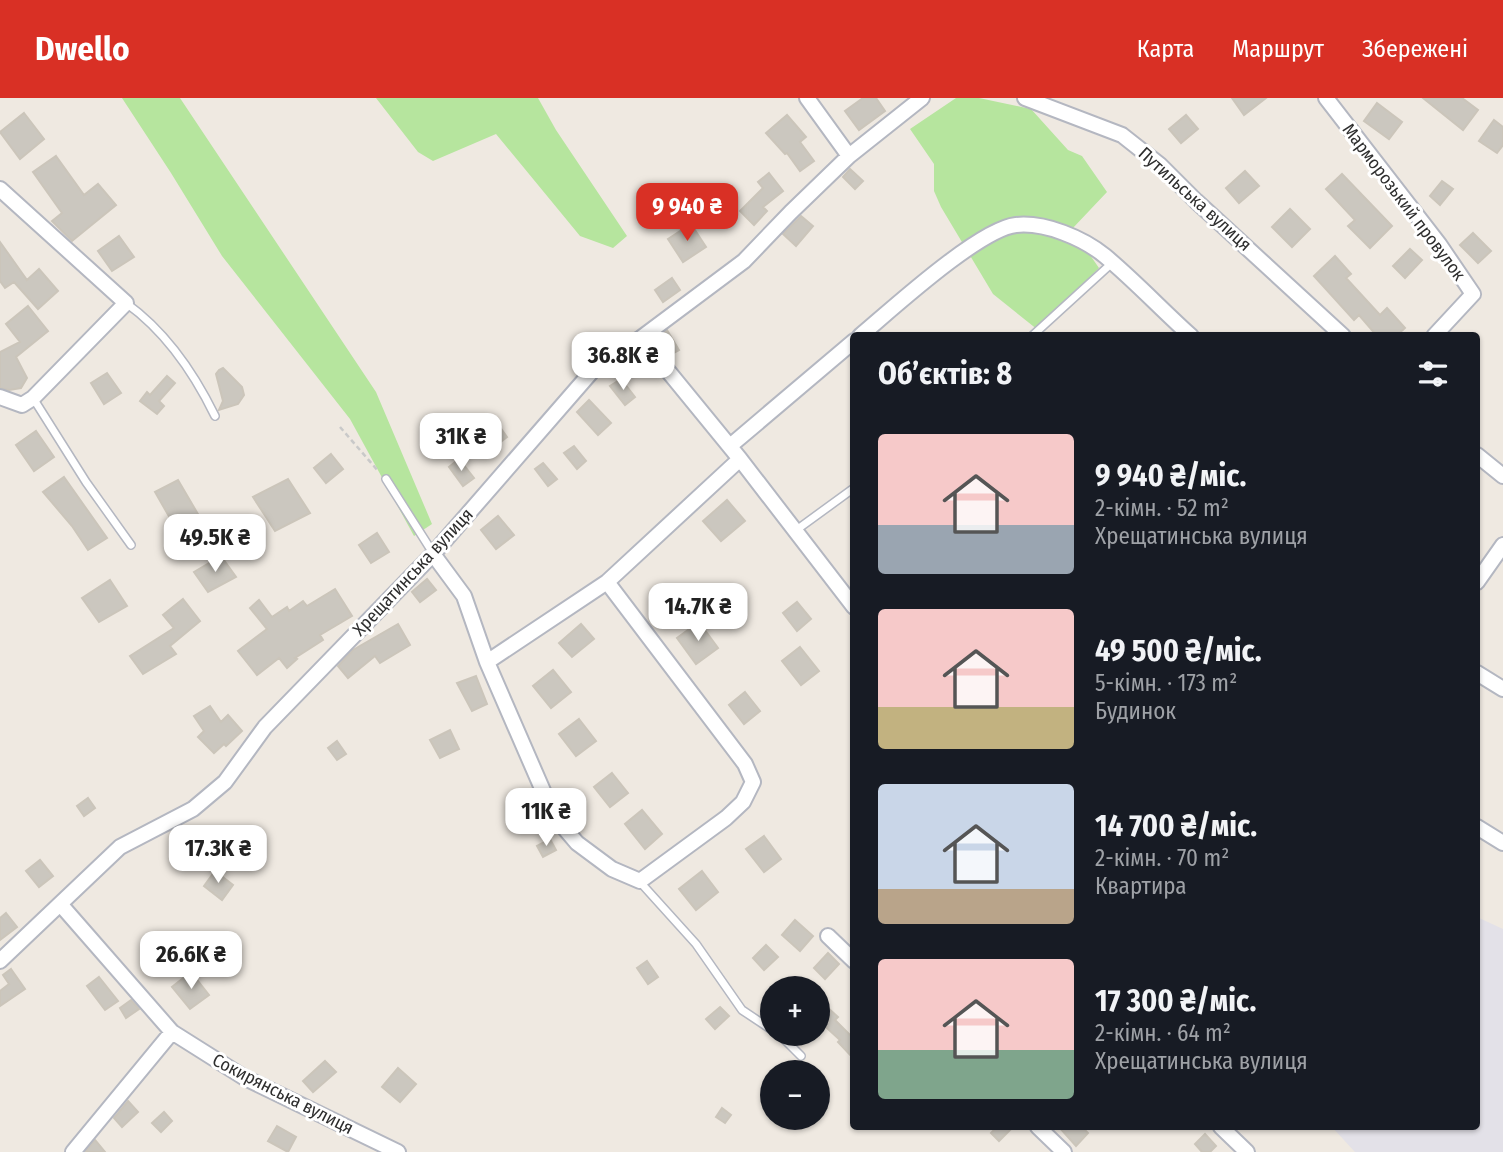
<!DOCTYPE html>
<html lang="uk">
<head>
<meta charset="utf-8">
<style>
	body { margin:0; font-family:"Fira Sans Condensed",sans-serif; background:#242831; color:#f1f3f6; height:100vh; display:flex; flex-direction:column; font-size:26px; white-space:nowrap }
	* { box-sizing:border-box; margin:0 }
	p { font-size:23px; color:#9ea1a6 }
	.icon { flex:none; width:38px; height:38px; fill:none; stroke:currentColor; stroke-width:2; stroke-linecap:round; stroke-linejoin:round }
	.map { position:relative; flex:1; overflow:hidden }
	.side { position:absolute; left:850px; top:234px; width:630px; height:798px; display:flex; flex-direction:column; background:#171b24; border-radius:7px; box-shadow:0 2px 5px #0004 }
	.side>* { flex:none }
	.fabs { position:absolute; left:760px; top:878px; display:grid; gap:14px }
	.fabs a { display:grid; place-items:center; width:70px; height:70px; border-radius:50%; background:#171b24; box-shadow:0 2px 5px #0004; font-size:35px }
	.price { position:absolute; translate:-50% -60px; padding:0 16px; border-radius:14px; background:#fff; color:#222; font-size:23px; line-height:46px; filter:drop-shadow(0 2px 4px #0008) }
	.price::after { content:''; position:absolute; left:50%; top:42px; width:21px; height:16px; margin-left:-10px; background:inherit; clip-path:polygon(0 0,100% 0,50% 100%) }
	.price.selected { background:#d93025; color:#fff }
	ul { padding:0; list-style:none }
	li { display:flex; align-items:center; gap:21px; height:175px; padding:0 28px }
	li span { display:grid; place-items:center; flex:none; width:196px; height:140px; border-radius:7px; color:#555 }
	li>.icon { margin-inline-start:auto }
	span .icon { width:84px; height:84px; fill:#fffc; stroke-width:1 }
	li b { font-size:30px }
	h2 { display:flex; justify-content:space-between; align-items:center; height:84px; padding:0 28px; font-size:30px }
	header { display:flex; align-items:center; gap:42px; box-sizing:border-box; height:98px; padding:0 35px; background:#d93025; color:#fff }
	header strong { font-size:33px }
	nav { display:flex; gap:38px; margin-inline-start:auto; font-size:24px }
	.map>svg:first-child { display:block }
	.industrial { fill:#e3e1e8 }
	.green { fill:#b6e59e }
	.building { fill:#cbc7bf; stroke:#cbc5ba; stroke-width:2 }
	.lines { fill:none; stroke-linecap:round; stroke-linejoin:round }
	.service-casing { stroke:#b4b7c1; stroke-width:10 }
	.minor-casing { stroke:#b4b7c1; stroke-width:18 }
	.path { stroke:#c9c9c9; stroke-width:2.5; stroke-dasharray:5 3.5; stroke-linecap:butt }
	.service { stroke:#fff; stroke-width:7 }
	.minor { stroke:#fff; stroke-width:14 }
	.labels { text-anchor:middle; stroke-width:6; stroke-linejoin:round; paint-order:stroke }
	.street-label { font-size:18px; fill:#2e2e2e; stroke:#fff }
</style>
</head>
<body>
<header>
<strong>Dwello</strong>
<nav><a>Карта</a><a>Маршрут</a><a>Збережені</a></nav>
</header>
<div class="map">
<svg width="1503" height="1054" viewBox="0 0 1503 1054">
	<rect width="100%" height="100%" fill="#efe9e1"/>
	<path class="industrial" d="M1477 819 1503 831V1054H1355L1332 1029H1477Z"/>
	<path class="green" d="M122 0H180L376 294 432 426 414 438 350 321 222 158 171 75Z
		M376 0H538L556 32 627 138 613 150 580 138 496 36 433 63 418 54Z
		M956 0H979L1031 11 1068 52 1082 58 1107 94 1072 131 1099 170 1038 232 993 196 941 109 934 93V66L910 31Z"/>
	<path class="building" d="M863 0H876L885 13 859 32 845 13Z
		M1232 0H1266L1244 17Z
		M1423 0H1462L1478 12 1463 32Z
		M1377 5 1402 24 1389 41 1364 23Z
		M24 15 44 41 20 61 0 34Z
		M787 17 806 39 800 44 814 63 800 73 787 55 785 56 766 35Z
		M1186 17 1198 31 1181 45 1169 31Z
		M1494 22 1503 29V47L1497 55 1479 43Z
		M56 58 84 97 98 86 116 107 72 143 52 123 62 115 33 74Z
		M850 71 863 83 855 91 843 79Z
		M1245 73 1259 88 1239 105 1226 90Z
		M769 75 783 93 763 109 767 113 754 127 740 113 763 90 758 84Z
		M1342 76 1392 128 1370 150 1348 128 1355 122 1326 91Z
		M1442 83 1453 91 1440 107 1430 98Z
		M1290 111 1310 131 1292 149 1272 129Z
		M801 118 813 128 796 148 783 136Z
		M691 126 706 149 683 164 668 141Z
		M1473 135 1491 153 1478 165 1460 147Z
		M119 138 134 159 112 173 98 153Z
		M0 144 27 182 39 171 58 193 38 211 14 184 5 190 0 183Z
		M1410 151 1422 162 1405 180 1393 168Z
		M1335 158 1351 176 1346 180 1380 217 1387 210 1405 230 1396 238H1377L1359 217 1354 222 1314 178Z
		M672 180 680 192 663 204 655 192Z
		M28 208 48 233 16 259 27 280 21 290 9 292 0 290V254L20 244 6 226Z
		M667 232 679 252 668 258 657 240Z
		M638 254 649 268 634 279 622 264Z
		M223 270 242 289 244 297 238 306 219 312 223 303 216 276 219 272Z
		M107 275 121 295 104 306 91 285Z
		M167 278 175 285 159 303 164 308 157 316 140 303 147 294 150 297Z
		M621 281 635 299 625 307 610 288Z
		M589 302 611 325 598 337 577 314Z
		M495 322 507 339 490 352 478 335Z
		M36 333 54 359 34 373 16 347Z
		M574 348 586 363 577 371 564 355Z
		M331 356 343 371 326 385 314 370Z
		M459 361 474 380 463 388 449 369Z
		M543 365 557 381 548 388 535 371Z
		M64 379 107 440 88 452 72 428 43 394Z
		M288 381 310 415 275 433 253 399Z
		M178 382 202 423 178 434 155 394Z
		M727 402 745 423 721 443 703 423Z
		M498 418 514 437 496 451 481 432Z
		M377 435 389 454 371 465 359 447Z
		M221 458 236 479 208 494 194 474Z
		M427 481 436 492 420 504 412 494Z
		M110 482 127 508 99 524 82 500Z
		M335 491 352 518 320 537 323 542 295 560 297 561 287 570 279 560 257 577 238 553 267 531 250 510 259 502 272 519 287 509 289 513 303 503 307 508Z
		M183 501 200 523 170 548 176 556 143 576 130 558 174 530 163 517Z
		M797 504 811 521 797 533 783 515Z
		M699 524 718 550 696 566 677 540Z
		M398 526 410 547 380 565 375 558 348 580 338 568 353 552Z
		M581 526 594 541 572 559 559 545Z
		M800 549 819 573 801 587 782 563Z
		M553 572 571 594 551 610 533 588Z
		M476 578 487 606 472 613 457 585Z
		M745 594 760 613 744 626 729 607Z
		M210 608 221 624 228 617 242 633 226 648 224 646 214 655 198 639 204 633 194 618Z
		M579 621 596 643 576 658 559 636Z
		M450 632 459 651 440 660 430 642Z
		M337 643 346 656 337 662 328 650Z
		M612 675 628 695 610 709 594 689Z
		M88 700 95 710 84 718 77 708Z
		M642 712 662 736 645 751 625 726Z
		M764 738 781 761 764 774 746 751Z
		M550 741 556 752 543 759 537 748Z
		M40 762 53 778 39 789 26 773Z
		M215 773 233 787 222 802 204 788Z
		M702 773 718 794 696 812 679 791Z
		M6 815 17 829 0 842V820Z
		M795 822 813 838 800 853 782 837Z
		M766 847 778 859 764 872 753 860Z
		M828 855 839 866 825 881 814 870Z
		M647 863 658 879 648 886 637 870Z
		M11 871 25 891 0 908V893L9 886 3 877Z
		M191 874 209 897 190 911 172 889Z
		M99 879 118 903 105 912 87 888Z
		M131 902 139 911 126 920 120 910Z
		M720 909 729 918 715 931 706 921Z
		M827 909 838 919 835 922 854 941V961L838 944 840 942 817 921Z
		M325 963 336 974 313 994 303 983Z
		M398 970 416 986 400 1004 382 989Z
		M128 1003 138 1014 122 1029 114 1020Z
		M722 1010 731 1017 725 1025 716 1019Z
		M164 1014 172 1023 161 1034 152 1025Z
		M277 1028 296 1039 288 1054 268 1043Z
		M997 1029H1013L999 1043 991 1035Z
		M1059 1029H1082L1088 1035 1076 1048Z
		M1205 1036 1216 1048 1210 1054H1202L1195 1046Z
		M95 1042 105 1054H85Z"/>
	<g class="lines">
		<g class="service-casing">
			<path id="service" d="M126 205C165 233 194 275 215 318
				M1032 238 1112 165
				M33 300 86 384 131 447
				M386 381 433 455
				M795 433 854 390
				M640 784 696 846 742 912 772 932
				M779 936 801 958"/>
		</g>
		<g class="minor-casing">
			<path id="minor" d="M807 0 849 58
				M1025 0 1122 37 1160 67 1196 103 1343 238
				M1326 0 1439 146 1473 196 1434 238
				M0 91 126 205 33 300 22 307 0 299
				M860 238C891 212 979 131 1016 127 1045 124 1083 140 1105 158 1135 183 1162 212 1191 238
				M641 240 740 361 854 509
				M730 348 854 243
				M1477 357 1503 378
				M433 456 464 498 487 564 554 718 577 745 612 771 640 783 726 720 743 704 753 684 745 666 607 484
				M1477 484 1503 447
				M487 564 607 484 740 361
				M1477 575 1503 591
				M1477 729 1503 745
				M61 807 172 934 245 980 398 1054
				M828 838 854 863
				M0 863 120 749 193 711 225 684 265 629 433 456 594 271 641 240 744 163 791 114 849 58 922 0
				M1038 1029 1064 1054
				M1221 1029 1247 1054
				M73 1054 172 934"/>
		</g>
		<path class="path" d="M340 329 379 374"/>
		<use href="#service" class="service"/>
		<use href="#minor" class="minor"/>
	</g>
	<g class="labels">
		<g class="street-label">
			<text transform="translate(1195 101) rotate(42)" y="6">Путильська вулиця</text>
			<text transform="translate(1404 104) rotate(53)" y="6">Марморозький провулок</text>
			<text transform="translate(413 474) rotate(-47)" y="6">Хрещатинська вулиця</text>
			<text transform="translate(283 996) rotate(27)" y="6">Сокирянська вулиця</text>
		</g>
	</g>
</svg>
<div class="fabs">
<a>+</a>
<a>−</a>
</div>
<b class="price selected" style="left:687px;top:145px">9 940 ₴</b>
<b class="price" style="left:623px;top:294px">36.8K ₴</b>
<b class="price" style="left:461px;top:375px">31K ₴</b>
<b class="price" style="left:215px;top:476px">49.5K ₴</b>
<b class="price" style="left:698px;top:545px">14.7K ₴</b>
<b class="price" style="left:546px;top:750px">11K ₴</b>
<b class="price" style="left:218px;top:787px">17.3K ₴</b>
<b class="price" style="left:191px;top:893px">26.6K ₴</b>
<section class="side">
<h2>Об’єктів: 8<svg class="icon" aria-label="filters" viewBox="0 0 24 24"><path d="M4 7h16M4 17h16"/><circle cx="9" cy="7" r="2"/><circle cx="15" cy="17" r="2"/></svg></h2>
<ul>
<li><span style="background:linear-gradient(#f6c9c9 65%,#9aa5b1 0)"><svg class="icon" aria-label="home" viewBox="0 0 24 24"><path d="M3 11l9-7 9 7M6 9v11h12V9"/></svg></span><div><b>9 940 ₴/міс.</b><p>2-кімн. · 52 m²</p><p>Хрещатинська вулиця</p></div></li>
<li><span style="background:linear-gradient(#f6c9c9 70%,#c2b280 0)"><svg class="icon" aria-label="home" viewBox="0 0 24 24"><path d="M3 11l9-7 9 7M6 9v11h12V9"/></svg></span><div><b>49 500 ₴/міс.</b><p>5-кімн. · 173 m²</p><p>Будинок</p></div></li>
<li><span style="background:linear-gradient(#c9d6e8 75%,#b9a48a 0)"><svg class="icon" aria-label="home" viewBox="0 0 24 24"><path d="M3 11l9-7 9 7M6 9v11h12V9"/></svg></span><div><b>14 700 ₴/міс.</b><p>2-кімн. · 70 m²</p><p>Квартира</p></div></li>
<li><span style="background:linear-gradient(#f6c9c9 65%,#7fa58c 0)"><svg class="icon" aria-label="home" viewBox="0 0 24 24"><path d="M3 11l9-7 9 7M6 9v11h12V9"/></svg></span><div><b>17 300 ₴/міс.</b><p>2-кімн. · 64 m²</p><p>Хрещатинська вулиця</p></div></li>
</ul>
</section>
</div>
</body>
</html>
